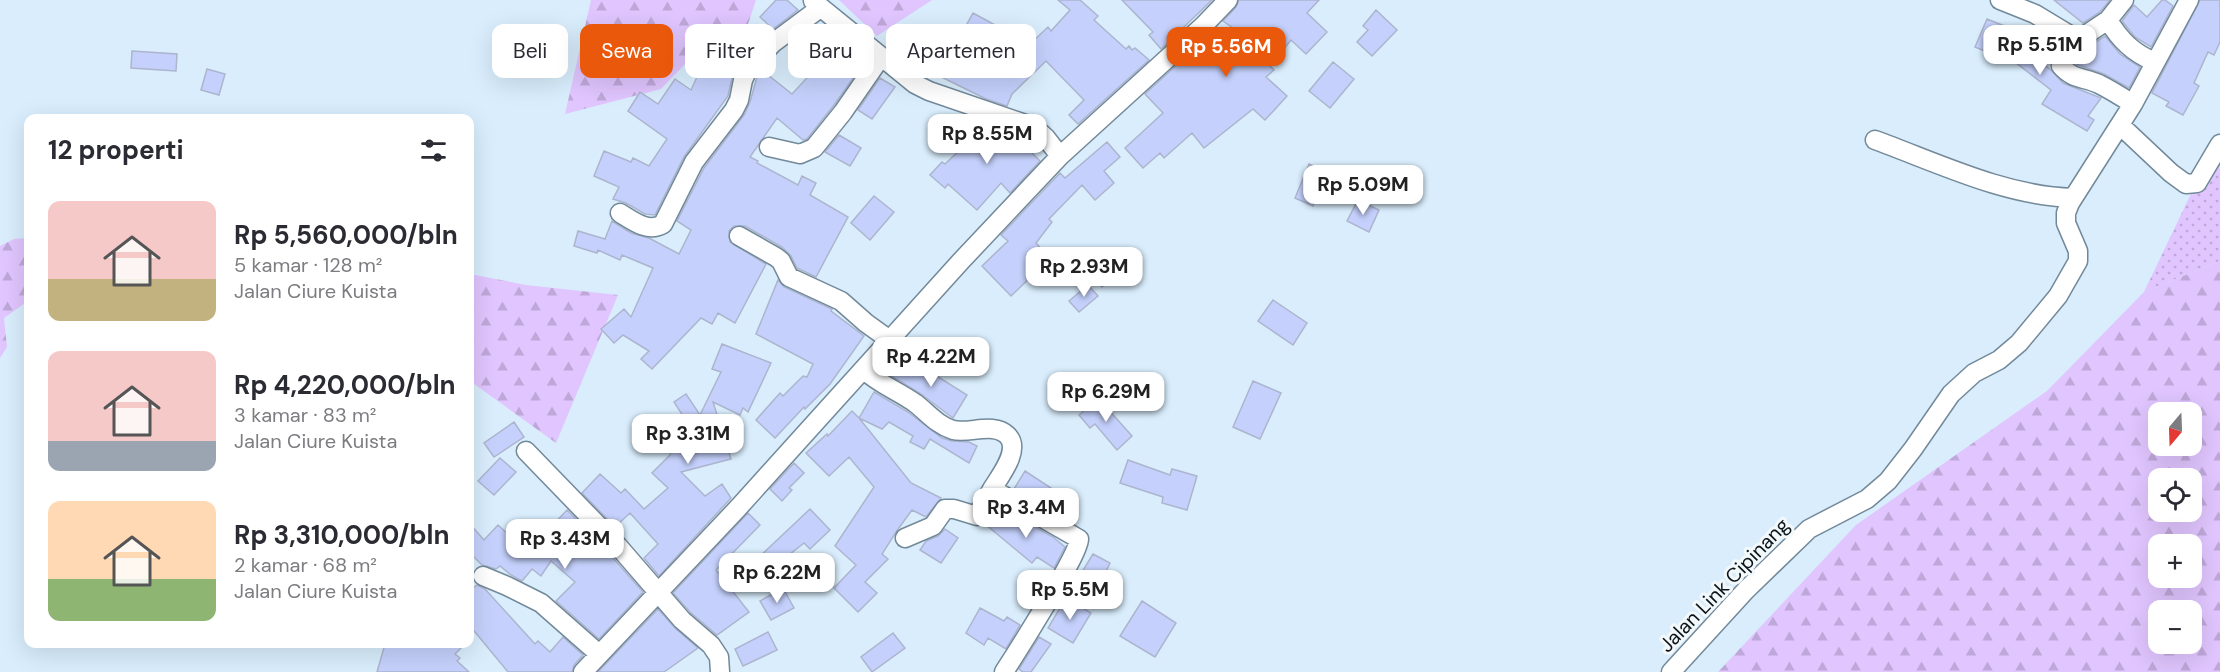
<!DOCTYPE html>
<html lang="id">
<head>
<meta charset="utf-8">
<style>
	body { margin:0; font-family:"DM Sans",sans-serif; background:#f2f2f3; color:#2b2b33; height:100vh; display:flex; flex-direction:column; font-size:22px; white-space:nowrap }
	* { box-sizing:border-box; margin:0 }
	p { font-size:20px; color:#7c7c81 }
	.icon { flex:none; width:33px; height:33px; fill:none; stroke:currentColor; stroke-width:2; stroke-linecap:round; stroke-linejoin:round }
	.map { position:relative; flex:1; overflow:hidden }
	.drawer { position:absolute; left:24px; top:114px; width:450px; height:534px; display:flex; flex-direction:column; background:#fff; border-radius:12px; box-shadow:0 6px 24px #0002 }
	.drawer>* { flex:none }
	.top-card { position:absolute; left:492px; top:24px; width:570px; height:54px; display:flex; gap:12px }
	.needle { width:39px; rotate:199deg }
	.fabs { position:absolute; left:2148px; top:402px; display:grid; gap:12px }
	.fabs a { display:grid; place-items:center; width:54px; height:54px; border-radius:12px; background:#fff; box-shadow:0 6px 24px #0002; font-size:30px }
	.price { position:absolute; translate:-50% -51px; padding:0 14px; border-radius:12px; background:#fff; color:#222; font-size:20px; line-height:39px; filter:drop-shadow(0 2px 3px #0008) }
	.price::after { content:''; position:absolute; left:50%; top:36px; width:18px; height:14px; margin-left:-9px; background:inherit; clip-path:polygon(0 0,100% 0,50% 100%) }
	.price.selected { background:#ea580c; color:#fff }
	ul { padding:0; list-style:none }
	li { display:flex; align-items:center; gap:18px; height:150px; padding:0 24px }
	li span { display:grid; place-items:center; flex:none; width:168px; height:120px; border-radius:12px; color:#555 }
	li>.icon { margin-inline-start:auto }
	span .icon { width:72px; height:72px; fill:#fffc; stroke-width:1 }
	li b { font-size:26px }
	h2 { display:flex; justify-content:space-between; align-items:center; height:72px; padding:0 24px; font-size:26px }
	.pill { padding:0 21px; border-radius:12px; background:#fff; box-shadow:0 6px 24px #0002; font-size:21px; line-height:54px }
	.pill.selected { background:#ea580c; color:#fff }
	.map>svg:first-child { display:block }
	.grass { fill:url(#grass-dots) }
	.forest { fill:url(#forest-firs); fill-rule:evenodd }
	.building { fill:#c5d1fc; stroke:#adb4ce; stroke-width:1.5 }
	.lines { fill:none; stroke-linecap:round; stroke-linejoin:round }
	.street-casing { stroke:#72899a; stroke-width:21 }
	.street { stroke:#fff; stroke-width:18 }
	.labels { text-anchor:middle; stroke-width:6; stroke-linejoin:round; paint-order:stroke }
	.street-label { font-size:20px; fill:#0b141a; stroke:#f3f8fb }
</style>
</head>
<body>
<div class="map">
<svg width="2220" height="672" viewBox="0 0 2220 672">
	<defs>
		<pattern id="grass-dots" width="8" height="8" patternUnits="userSpaceOnUse" patternTransform="scale(1.5)"><rect width="8" height="8" fill="#e0c5fe"/><path d="M2 2h.1M6 6h.1" fill="none" stroke="#bfa8d9" stroke-width="1.8" stroke-linecap="round"/></pattern>
		<pattern id="forest-firs" width="22" height="20" patternUnits="userSpaceOnUse" patternTransform="scale(1.5)"><rect width="22" height="20" fill="#e0c5fe"/><path d="M5 1l3.5 6h-7zM16 11l3.5 6h-7z" fill="#bfa8d9"/></pattern>
	</defs>
	<rect width="100%" height="100%" fill="#d9edfc"/>
	<path class="grass" d="M2220 133V261L2144 292Z"/>
	<path class="forest" d="M591 0H756L740 48 709 39 661 89 565 114Z
		M839 0H932L877 36Z
		M28 238V301L4 318 7 347 0 358V246L14 239Z
		M2220 261V672H1718L1856 525 2047 391 2144 292ZM2192 412V446H2158V412ZM2158 478H2192V512H2158ZM2192 544V578H2158V544ZM2192 610V644H2158V610Z
		M470 274 526 285 618 295 556 443 470 381Z"/>
	<path class="building" d="M776 0H787L798 10 773 29 760 17Z
		M1058 0H1080L1098 16 1094 20 1126 49 1129 46 1132 50 1135 48 1149 60 1078 124 1069 115 1084 100 1046 61 1012 94 1007 106 986 99 927 70 938 45 952 51 973 13 1030 44 1048 27 1051 31 1070 10Z
		M1122 0H1212L1161 49 1149 35 1153 32Z
		M1239 0H1319L1307 13 1327 32 1306 54 1291 40 1270 66 1274 70 1266 77 1287 96 1265 120 1253 109 1204 148 1192 133 1164 158 1160 153 1143 168 1125 148 1163 113 1145 94 1203 41 1220 57 1242 34 1223 21 1236 7Z
		M2054 0H2110L2100 12 2083 23Z
		M2162 0H2165L2173 6 2151 47 2135 37 2122 21 2134 5 2147 17Z
		M2200 0H2220V42L2214 55 2208 52 2194 83 2199 86 2183 115 2166 106 2169 102 2152 93Z
		M1376 10 1397 30 1372 56 1357 42 1368 30 1363 26Z
		M1987 19 2012 29 2008 37 2051 70 2063 83 2101 98 2088 116 2094 120 2087 131 2042 104 2051 90 2002 52 2000 57 1975 47Z
		M2105 36 2120 54 2140 67 2129 88 2104 74 2076 64 2086 48Z
		M132 51 177 54 176 71 131 68Z
		M709 51 725 58 720 69 733 74 728 96 684 157 655 215 645 214 626 203 613 199 619 187 594 176 604 151 631 162 633 158 649 166 667 139 628 111 640 92 658 104 675 79 691 90Z
		M917 51 929 61 920 73 907 63Z
		M831 52 856 74 834 105 807 139 803 140 777 118 750 157 758 161 757 163 798 185 802 176 816 183 810 195 848 217 816 277 797 268 791 256 782 247 745 226H734L729 231 730 242 766 264 735 323 718 313 712 324 701 318 652 369 641 359 649 351 623 335 614 343 601 329 624 309 631 317 653 268 622 255 620 260 598 250 597 253 574 246 578 231 605 239 612 221 631 233 649 238 679 254 691 230 677 221 704 168 744 115 750 102 757 77 763 71 792 94Z
		M1333 62 1354 79 1330 108 1309 91Z
		M207 69 225 74 219 95 201 90Z
		M880 78 895 87 872 119 858 110Z
		M988 123 1009 130 1040 161 1010 193 1001 183 977 210 948 184 945 188 930 175 942 162 945 164 963 147 964 149Z
		M839 135 861 148 850 166 825 152Z
		M1107 142 1120 157 1104 171 1114 183 1095 200 1082 185 1049 219 1052 222 1036 243 1057 266 1041 280 1035 273 1011 296 982 266 1008 241 1001 235 1060 173 1065 178Z
		M1309 164 1328 172 1313 206 1295 198Z
		M874 196 894 212 870 240 851 223Z
		M1358 200 1379 210 1369 232 1347 221Z
		M1112 254 1124 267 1102 287 1090 274Z
		M778 280 784 287 832 309 831 311 864 336 830 384 805 409 804 407 775 438 756 420 780 393 783 396 803 376 807 377 813 364 756 334Z
		M1088 285 1098 296 1079 312 1069 301Z
		M1273 300 1307 323 1293 345 1258 321Z
		M722 344 771 363 748 412 743 408 740 415 713 402 731 459 681 472 705 496 722 484 731 498 659 576 644 558 658 544 630 513 615 527 582 493 600 474 621 493 625 489 644 509 668 488 652 473 670 455 672 446 697 453 685 419 674 402 686 394 700 415 721 372 712 369Z
		M899 362 917 374 921 366 967 395 953 418 921 394 890 375Z
		M1253 381 1281 393 1260 439 1233 427Z
		M874 392 908 412 942 438 952 441 969 442 977 446 969 463 930 439 924 449 910 442 913 436 889 422 882 429 859 418 911 483 941 498 926 517 912 510 896 532 882 554 888 559 865 582 877 593 858 612 834 588 856 565 835 546 874 487 849 457 829 476 806 453 827 434 828 436 852 411 859 418Z
		M1098 398 1132 436 1117 450 1095 424 1090 428 1079 415Z
		M514 422 524 437 494 457 484 443Z
		M500 458 516 472 494 495 478 481Z
		M1128 460 1170 475 1172 469 1197 476 1187 510 1162 503 1163 497 1120 483Z
		M794 463 804 473 789 488 792 490 782 501 770 489Z
		M1025 471 1051 488 1041 504 1014 489Z
		M810 509 830 530 810 549 804 543 769 571 759 557Z
		M994 509 1006 520 1012 514 1053 537 1065 547 1054 568 1037 557 1032 563 985 524Z
		M567 510 583 526 576 532 601 554 605 549 643 592 599 639 556 601 575 582 551 561 541 576 532 569 522 581 511 575 500 566 496 569 482 565 470 553V524L484 540 498 525 522 547 526 540 534 545Z
		M748 513 760 525 716 570 749 612 717 635 690 612 673 593Z
		M945 529 958 538 941 563 920 550 926 541 938 536Z
		M1093 554 1110 563 1101 582 1082 572Z
		M477 585 485 589 535 644 538 641 550 652 563 637 583 655 574 665 572 672H508L470 626V591Z
		M783 588 794 608 771 620 760 601Z
		M1066 598 1091 613 1073 643 1048 628Z
		M1142 601 1176 623 1155 657 1120 636Z
		M980 608 1004 621 1007 617 1020 625 1006 649 988 638 984 645 966 633Z
		M658 609 675 628 698 648 664 672H598Z
		M768 632 777 650 743 666 735 649Z
		M893 633 905 648 872 672 861 657Z
		M1039 637 1051 644 1031 672H1023L1019 669Z
		M385 644H465L455 654 460 658 457 661 469 672H377Z"/>
	<g class="lines">
		<g class="street-casing">
			<path id="street" d="M2000 0 2035 14 2078 40 2108 20 2124 0
				M813 1 915 84 929 91 1034 127 1046 138 1060 156
				M2108 20C2120 40 2133 53 2155 62
				M2078 40 2061 66C2073 80 2084 77 2099 84 2111 90 2122 97 2133 104
				M2120 125 2171 173 2186 184 2197 183 2220 144
				M1875 140C1938 163 2005 196 2073 198
				M769 147 800 154 814 148 843 112 881 57
				M620 213C633 221 648 233 663 224L694 162 734 110 739 100 743 80 747 71 773 43 820 8
				M739 236 776 257 781 261 789 277 841 301 866 323 891 341
				M864 370C879 384 898 391 915 403 928 413 937 425 953 430 969 434 994 422 1007 435 1022 449 1000 476 992 489L1079 539C1081 551 1015 655 1004 672
				M526 451 618 546 682 620 711 645 719 657 720 672
				M905 538 933 526 945 509H954L977 516 992 489
				M483 576 507 586 541 603 599 654
				M583 672 738 508 961 261 1060 156 1203 26 1228 0
				M1671 672 1746 590 1809 529 1867 499 1888 481 1913 449 1951 394 1974 373 1999 360 2019 343 2058 296 2078 261V251L2066 223V213L2070 203 2133 104 2189 0"/>
		</g>
		<use href="#street" class="street"/>
	</g>
	<g class="labels">
		<g class="street-label">
			<text transform="translate(1724 585) rotate(-46)" y="7">Jalan Link Cipinang</text>
		</g>
	</g>
</svg>
<div class="fabs">
<a><svg class="needle" viewBox="-14 -14 28 28"><path d="M0-13l5 13h-10z" fill="#e53935"/><path d="M0 13l5-13h-10z" fill="#7c7c81"/></svg></a>
<a><svg class="icon" aria-label="locate" viewBox="0 0 24 24"><circle cx="12" cy="12" r="6"/><path d="M12 2v4M12 18v4M2 12h4M18 12h4"/></svg></a>
<a>+</a>
<a>−</a>
</div>
<b class="price" style="left:2040px;top:76px">Rp 5.51M</b>
<b class="price selected" style="left:1226px;top:78px">Rp 5.56M</b>
<b class="price" style="left:987px;top:165px">Rp 8.55M</b>
<b class="price" style="left:1363px;top:216px">Rp 5.09M</b>
<b class="price" style="left:1084px;top:298px">Rp 2.93M</b>
<b class="price" style="left:931px;top:388px">Rp 4.22M</b>
<b class="price" style="left:1106px;top:423px">Rp 6.29M</b>
<b class="price" style="left:688px;top:465px">Rp 3.31M</b>
<b class="price" style="left:1026px;top:539px">Rp 3.4M</b>
<b class="price" style="left:565px;top:570px">Rp 3.43M</b>
<b class="price" style="left:777px;top:604px">Rp 6.22M</b>
<b class="price" style="left:1070px;top:621px">Rp 5.5M</b>
<div class="top-card">
<a class="pill">Beli</a>
<a class="pill selected">Sewa</a>
<a class="pill">Filter</a>
<a class="pill">Baru</a>
<a class="pill">Apartemen</a>
</div>
<section class="drawer">
<h2>12 properti<svg class="icon" aria-label="filters" viewBox="0 0 24 24"><path d="M4 7h16M4 17h16"/><circle cx="9" cy="7" r="2"/><circle cx="15" cy="17" r="2"/></svg></h2>
<ul>
<li><span style="background:linear-gradient(#f6c9c9 65%,#c2b280 0)"><svg class="icon" aria-label="home" viewBox="0 0 24 24"><path d="M3 11l9-7 9 7M6 9v11h12V9"/></svg></span><div><b>Rp 5,560,000/bln</b><p>5 kamar · 128 m²</p><p>Jalan Ciure Kuista</p></div></li>
<li><span style="background:linear-gradient(#f6c9c9 75%,#9aa5b1 0)"><svg class="icon" aria-label="home" viewBox="0 0 24 24"><path d="M3 11l9-7 9 7M6 9v11h12V9"/></svg></span><div><b>Rp 4,220,000/bln</b><p>3 kamar · 83 m²</p><p>Jalan Ciure Kuista</p></div></li>
<li><span style="background:linear-gradient(#ffd9b3 65%,#8fb573 0)"><svg class="icon" aria-label="home" viewBox="0 0 24 24"><path d="M3 11l9-7 9 7M6 9v11h12V9"/></svg></span><div><b>Rp 3,310,000/bln</b><p>2 kamar · 68 m²</p><p>Jalan Ciure Kuista</p></div></li>
</ul>
</section>
</div>
</body>
</html>
